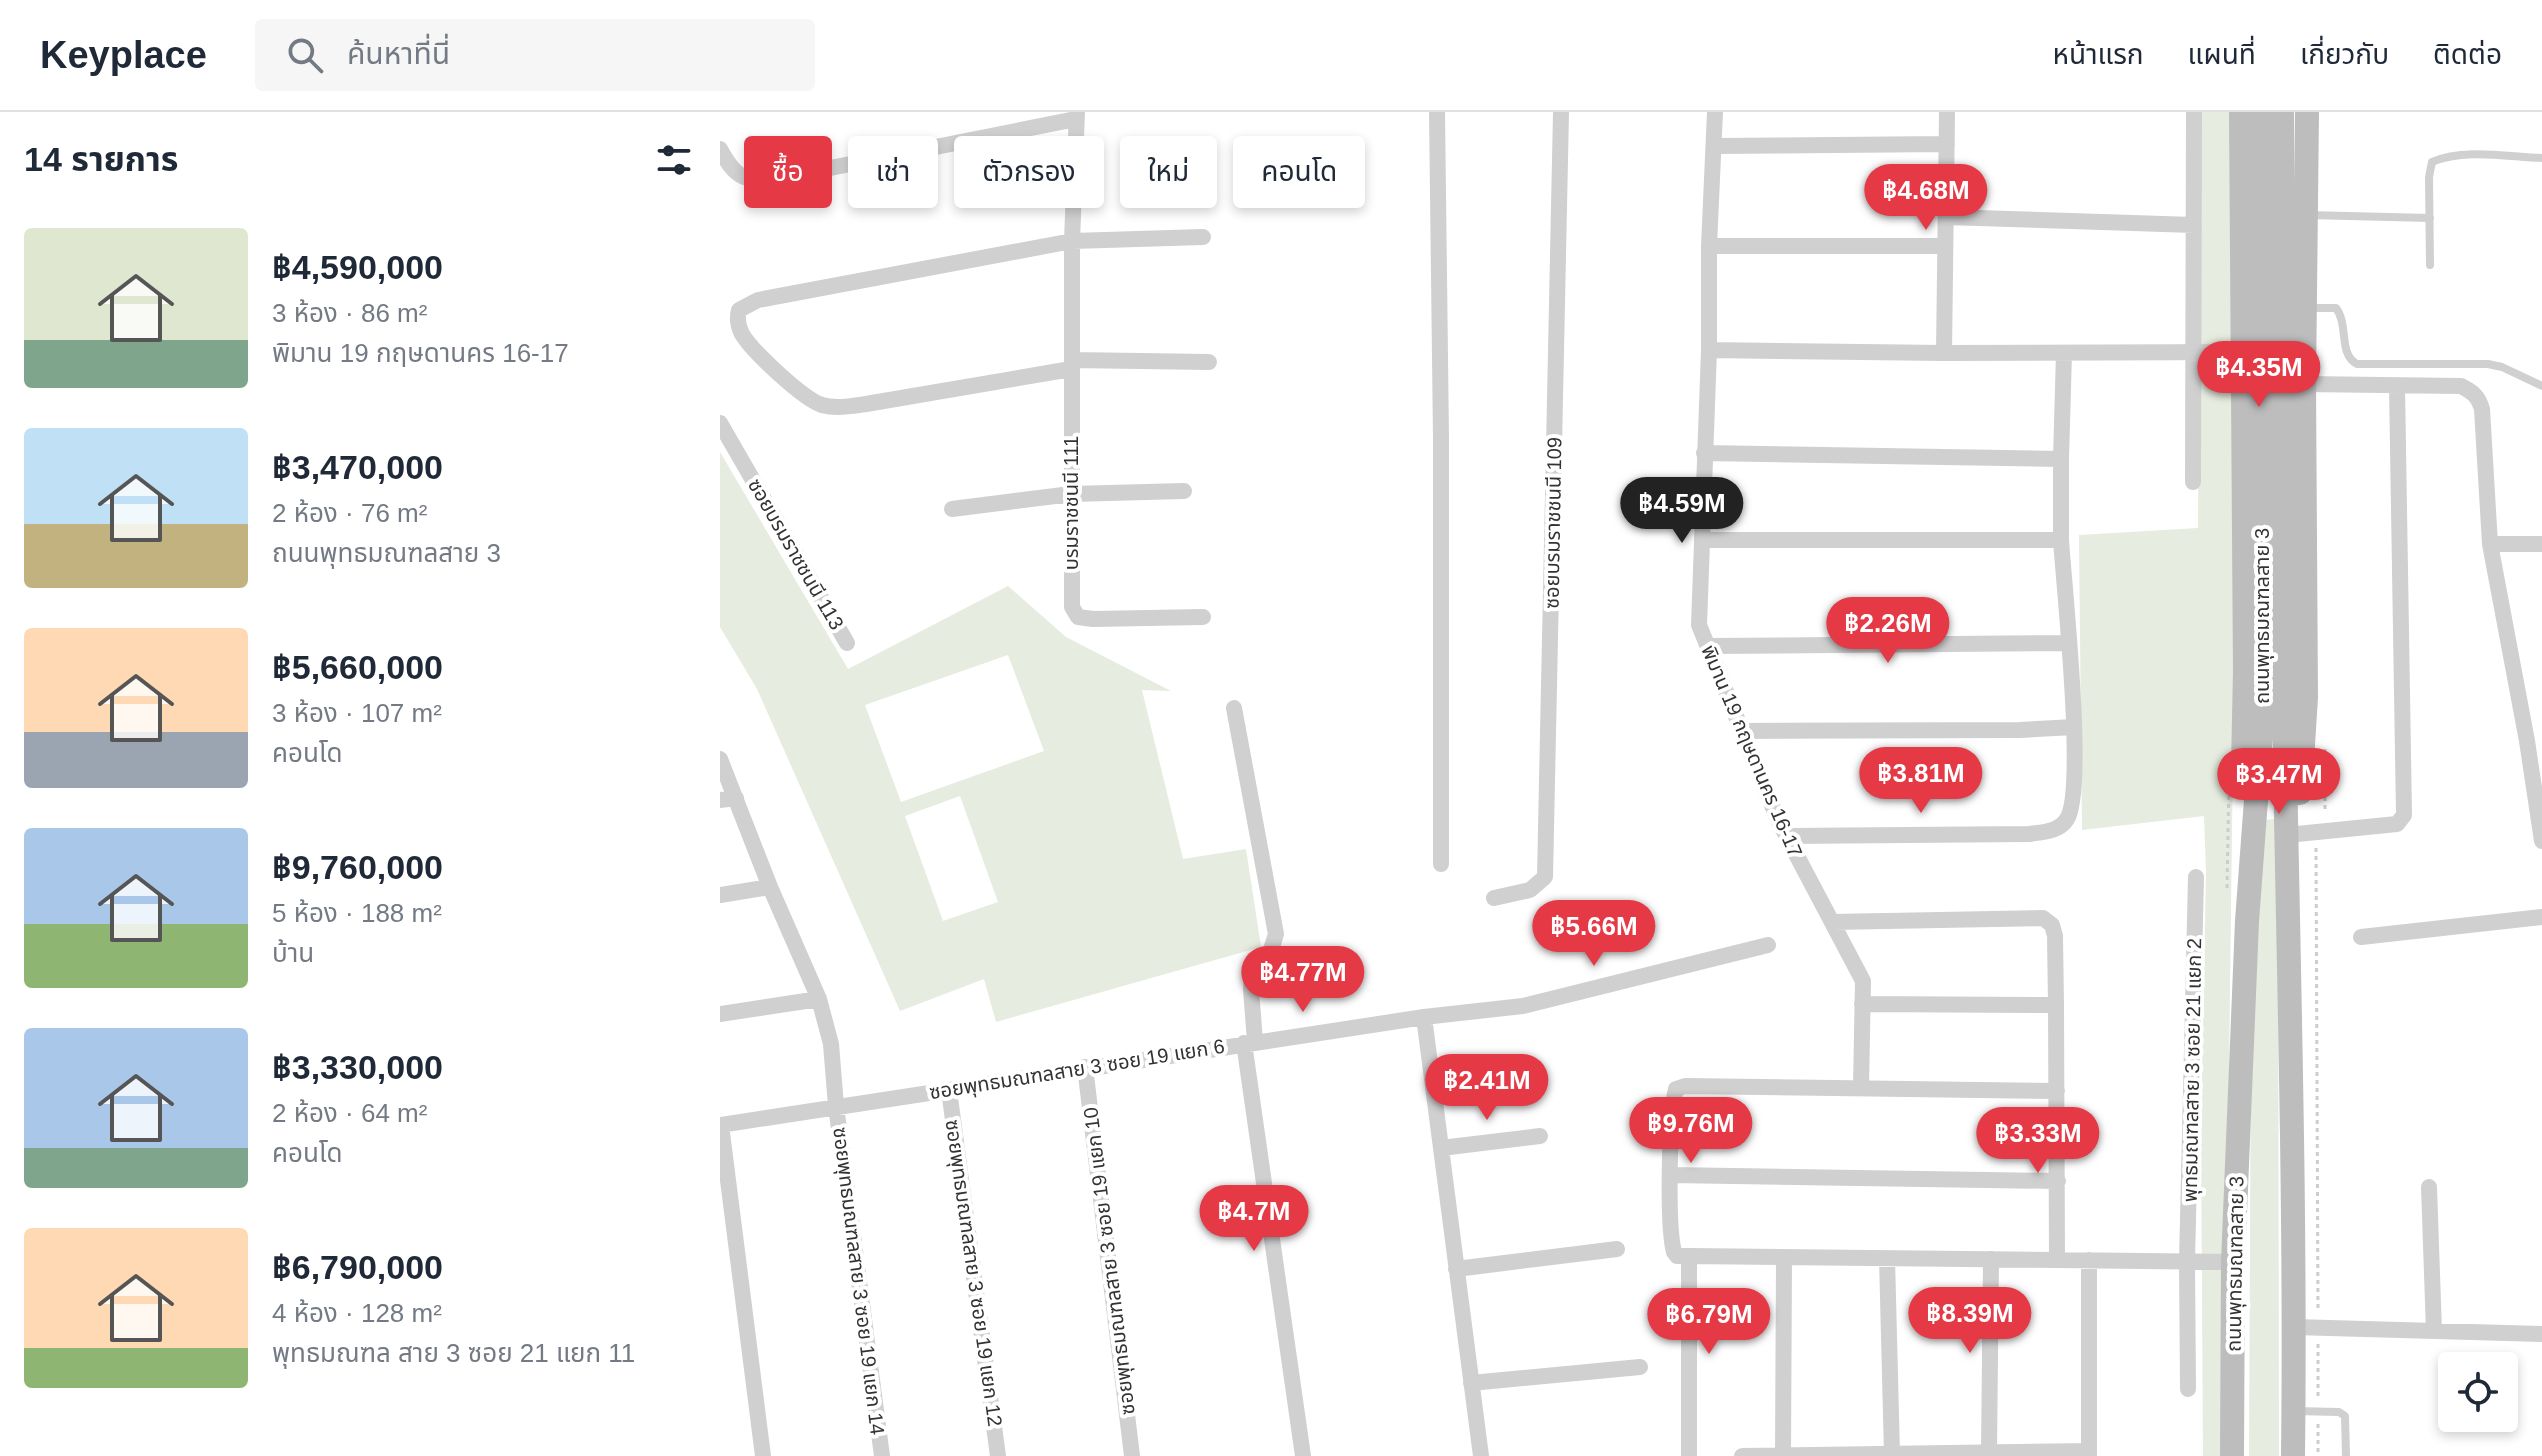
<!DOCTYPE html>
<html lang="th">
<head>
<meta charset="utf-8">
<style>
	body { margin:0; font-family:Arial,"Noto Sans Thai",sans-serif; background:#f6f6f7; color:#1f2937; height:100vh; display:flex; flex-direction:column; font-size:30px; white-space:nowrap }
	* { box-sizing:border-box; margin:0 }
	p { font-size:26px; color:#747a83 }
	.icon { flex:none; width:44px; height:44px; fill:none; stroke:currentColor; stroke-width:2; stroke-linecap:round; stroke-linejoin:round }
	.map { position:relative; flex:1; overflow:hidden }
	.panel { display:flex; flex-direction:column; background:#fff; width:720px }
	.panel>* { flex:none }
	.top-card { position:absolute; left:24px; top:24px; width:760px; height:72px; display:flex; gap:16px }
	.controls { position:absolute; left:1718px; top:1240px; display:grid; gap:16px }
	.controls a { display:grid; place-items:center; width:80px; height:80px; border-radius:8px; background:#fff; box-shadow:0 4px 12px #0003; font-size:40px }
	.price { position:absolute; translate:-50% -68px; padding:0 18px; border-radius:28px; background:#e63946; color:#fff; font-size:26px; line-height:52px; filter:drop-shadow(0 2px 4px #0008) }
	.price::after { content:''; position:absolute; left:50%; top:48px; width:24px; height:18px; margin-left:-12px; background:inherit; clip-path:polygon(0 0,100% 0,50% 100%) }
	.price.current { background:#222; color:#fff }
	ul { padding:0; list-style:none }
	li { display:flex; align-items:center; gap:24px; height:200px; padding:0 24px }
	li span { display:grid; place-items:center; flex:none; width:224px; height:160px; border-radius:8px; color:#555 }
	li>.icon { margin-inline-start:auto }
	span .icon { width:96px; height:96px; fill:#fffc; stroke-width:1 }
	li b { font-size:34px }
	h2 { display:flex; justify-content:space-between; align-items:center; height:96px; padding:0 24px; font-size:34px }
	.chip { padding:0 28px; border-radius:8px; background:#fff; box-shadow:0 4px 12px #0003; font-size:28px; line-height:72px }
	.chip.current { background:#e63946; color:#fff }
	header { display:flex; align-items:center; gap:48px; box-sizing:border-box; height:112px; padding:0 40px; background:#fff; border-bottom:2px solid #e0e1e3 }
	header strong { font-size:38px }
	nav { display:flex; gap:44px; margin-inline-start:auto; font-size:28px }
	.search { width:560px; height:72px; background:#f6f6f7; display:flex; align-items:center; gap:20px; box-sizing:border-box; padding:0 28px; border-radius:8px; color:#747a83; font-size:30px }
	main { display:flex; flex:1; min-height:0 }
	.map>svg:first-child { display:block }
	.green { fill:#e6ecdf; fill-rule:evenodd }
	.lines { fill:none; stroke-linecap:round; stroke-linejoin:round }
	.path { stroke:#cdcdcd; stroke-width:3; stroke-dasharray:4 4; stroke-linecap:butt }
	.service { stroke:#d0d0d0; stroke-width:8 }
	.minor { stroke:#d0d0d0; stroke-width:16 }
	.secondary { stroke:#bdbdbd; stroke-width:24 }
	.labels { text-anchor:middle; stroke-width:8; stroke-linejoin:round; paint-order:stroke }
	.street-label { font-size:20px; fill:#333; stroke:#fff }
</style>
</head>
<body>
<header>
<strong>Keyplace</strong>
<div class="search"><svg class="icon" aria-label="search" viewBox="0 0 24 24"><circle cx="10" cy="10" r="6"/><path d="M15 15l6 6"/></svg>ค้นหาที่นี่</div>
<nav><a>หน้าแรก</a><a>แผนที่</a><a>เกี่ยวกับ</a><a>ติดต่อ</a></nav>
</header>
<main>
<section class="panel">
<h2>14 รายการ<svg class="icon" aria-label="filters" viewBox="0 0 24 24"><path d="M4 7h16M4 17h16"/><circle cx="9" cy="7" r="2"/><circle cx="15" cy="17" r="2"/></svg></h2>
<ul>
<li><span style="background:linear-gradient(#dfe7d0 70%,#7fa58c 0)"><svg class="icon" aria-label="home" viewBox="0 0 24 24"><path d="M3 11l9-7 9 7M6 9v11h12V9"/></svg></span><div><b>฿4,590,000</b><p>3 ห้อง · 86 m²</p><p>พิมาน 19 กฤษดานคร 16-17</p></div></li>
<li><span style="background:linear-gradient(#bfe0f5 60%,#c2b280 0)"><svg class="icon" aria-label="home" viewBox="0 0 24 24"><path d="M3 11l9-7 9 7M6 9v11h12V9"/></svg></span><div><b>฿3,470,000</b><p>2 ห้อง · 76 m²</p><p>ถนนพุทธมณฑลสาย 3</p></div></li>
<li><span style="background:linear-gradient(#ffd9b3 65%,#9aa5b1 0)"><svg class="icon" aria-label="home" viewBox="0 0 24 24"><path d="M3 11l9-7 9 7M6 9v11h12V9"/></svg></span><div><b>฿5,660,000</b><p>3 ห้อง · 107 m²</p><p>คอนโด</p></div></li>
<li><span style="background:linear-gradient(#a9c7e8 60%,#8fb573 0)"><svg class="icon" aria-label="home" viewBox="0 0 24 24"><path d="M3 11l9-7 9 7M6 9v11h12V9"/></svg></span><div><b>฿9,760,000</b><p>5 ห้อง · 188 m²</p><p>บ้าน</p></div></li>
<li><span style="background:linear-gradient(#a9c7e8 75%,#7fa58c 0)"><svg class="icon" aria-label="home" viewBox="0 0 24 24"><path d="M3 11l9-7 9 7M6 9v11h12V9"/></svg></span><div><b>฿3,330,000</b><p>2 ห้อง · 64 m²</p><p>คอนโด</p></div></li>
<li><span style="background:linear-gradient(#ffd9b3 75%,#8fb573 0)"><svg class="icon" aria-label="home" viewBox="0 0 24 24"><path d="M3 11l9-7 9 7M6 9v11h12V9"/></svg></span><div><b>฿6,790,000</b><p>4 ห้อง · 128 m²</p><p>พุทธมณฑล สาย 3 ซอย 21 แยก 11</p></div></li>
</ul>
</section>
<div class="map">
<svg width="1822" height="1344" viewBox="0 0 1822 1344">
	<rect width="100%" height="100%" fill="#fff"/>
	<path class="green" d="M1481 0H1514L1516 407 1504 1344H1483L1481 1017 1486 759 1484 704 1362 718 1359 423 1478 416Z
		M0 340 128 557 288 474 346 525 451 579 422 578 463 747 526 737 541 835 276 910 264 867 180 899 37 577 0 515ZM288 543 324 639 181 690 145 593ZM240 684 278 790 223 809 185 704Z
		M1558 707 1559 1344H1529L1531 915 1541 708Z"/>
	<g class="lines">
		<path class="path" d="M1605 637V701
			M1596 736 1598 1200
			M1507 776 1509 668
			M1598 1232V1288
			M1598 1312V1344"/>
		<path class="service" d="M1587 103 1710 106
			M1710 153 1709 65 1712 50C1745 36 1788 45 1822 46
			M1586 196H1616C1629 213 1618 242 1637 252H1768L1782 255 1822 274
			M1574 1299 1619 1300 1625 1304 1626 1344"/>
		<path class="minor" d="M357 0 352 129V495L358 505 373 507 483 505
			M717 0 721 326V752
			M995 0 989 134V238L979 513 1058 708 1143 869 1141 975
			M994 34 1227 32
			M0 37C17 69 25 69 60 66L356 7
			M1226 105 1474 113
			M989 134H1225
			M989 238 1224 241 1523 240
			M1224 241 1227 0
			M352 248 489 250
			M351 257 146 292C132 294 116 297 102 293 83 287 32 239 22 222 17 213 17 206 19 198L38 188 352 129 483 125
			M1584 272 1741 274C1753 280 1758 284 1762 297L1770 432 1807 629 1822 729
			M0 311 127 531
			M1341 347 1344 241
			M1473 370 1474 0
			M232 397 351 382 464 379
			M982 428H1341V347L984 341
			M1770 432H1822
			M989 534 1348 531
			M514 596 556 822 550 841 532 862 531 877 535 930
			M1022 619 1300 618 1354 615
			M0 647 50 775 99 887 111 932 116 994 162 1344
			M0 688 16 686
			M1577 722 1677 712 1684 703 1677 274
			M1066 724 1309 722C1322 720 1339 720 1347 707 1366 677 1344 475 1341 428
			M0 783 50 775
			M774 786 810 778 825 765 841 0
			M1112 810 1323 806 1332 813 1335 824 1336 893 1337 1147
			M1641 825 1822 805
			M1142 892 1336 893
			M0 902 99 887
			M704 905 803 894 1048 833
			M524 931 583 1344
			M365 955 412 1344
			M229 978 278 1344
			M1337 979 965 974 956 977C949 1003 947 1114 954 1140L957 1144H969L1513 1150
			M0 1013 704 905 761 1344
			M1 1013 43 1344
			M721 1036 820 1024
			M951 1063 1338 1069
			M1709 1075 1714 1219
			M969 1144V1344
			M1167 1146 1172 1342
			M1369 1148V1344
			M736 1157 897 1137
			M1574 1215 1822 1222
			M751 1271 920 1255
			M1468 1277 1467 1150 1476 765
			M1269 1340 1271 1147
			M1063 1343 1064 1145
			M1022 1344 1369 1339"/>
		<path class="secondary" d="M1521 0 1525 559 1523 655
			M1562 0C1563 198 1561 396 1564 594 1568 844 1576 1094 1573 1344
			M1580 681 1586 585 1584 272 1587 0
			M1512 1344 1513 1150 1527 809 1543 594 1540 0"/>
	</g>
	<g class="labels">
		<g class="street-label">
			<text transform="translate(351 391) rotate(-90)" y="7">บรมราชชนนี 111</text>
			<text transform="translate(833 411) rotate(-89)" y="7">ซอยบรมราชชนนี 109</text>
			<text transform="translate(76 442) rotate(60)" y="7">ซอยบรมราชชนนี 113</text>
			<text transform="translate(1542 504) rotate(-90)" y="7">ถนนพุทธมณฑลสาย 3</text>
			<text transform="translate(1032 639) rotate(67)" y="7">พิมาน 19 กฤษดานคร 16-17</text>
			<text transform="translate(357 957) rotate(-9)" y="7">ซอยพุทธมณฑลสาย 3 ซอย 19 แยก 6</text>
			<text transform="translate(1472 958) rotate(-89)" y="7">พุทธมณฑลสาย 3 ซอย 21 แยก 2</text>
			<text transform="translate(389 1149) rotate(-97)" y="7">ซอยพุทธมณฑลสาย 3 ซอย 19 แยก 10</text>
			<text transform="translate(1515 1152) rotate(-89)" y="7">ถนนพุทธมณฑลสาย 3</text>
			<text transform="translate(254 1161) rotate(82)" y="7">ซอยพุทธมณฑลสาย 3 ซอย 19 แยก 12</text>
			<text transform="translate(139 1169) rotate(83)" y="7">ซอยพุทธมณฑลสาย 3 ซอย 19 แยก 14</text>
		</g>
	</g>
</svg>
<div class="controls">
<a><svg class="icon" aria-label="locate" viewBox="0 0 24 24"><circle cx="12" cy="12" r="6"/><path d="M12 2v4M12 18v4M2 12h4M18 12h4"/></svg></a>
</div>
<b class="price" style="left:1206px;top:120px">฿4.68M</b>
<b class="price" style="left:1539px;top:297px">฿4.35M</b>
<b class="price current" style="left:962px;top:433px">฿4.59M</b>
<b class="price" style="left:1168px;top:553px">฿2.26M</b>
<b class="price" style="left:1201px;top:703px">฿3.81M</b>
<b class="price" style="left:1559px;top:704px">฿3.47M</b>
<b class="price" style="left:874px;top:856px">฿5.66M</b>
<b class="price" style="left:583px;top:902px">฿4.77M</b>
<b class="price" style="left:767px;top:1010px">฿2.41M</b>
<b class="price" style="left:971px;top:1053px">฿9.76M</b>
<b class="price" style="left:1318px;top:1063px">฿3.33M</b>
<b class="price" style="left:534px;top:1141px">฿4.7M</b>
<b class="price" style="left:1250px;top:1243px">฿8.39M</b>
<b class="price" style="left:989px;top:1244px">฿6.79M</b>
<div class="top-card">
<a class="chip current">ซื้อ</a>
<a class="chip">เช่า</a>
<a class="chip">ตัวกรอง</a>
<a class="chip">ใหม่</a>
<a class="chip">คอนโด</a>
</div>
</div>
</main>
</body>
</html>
